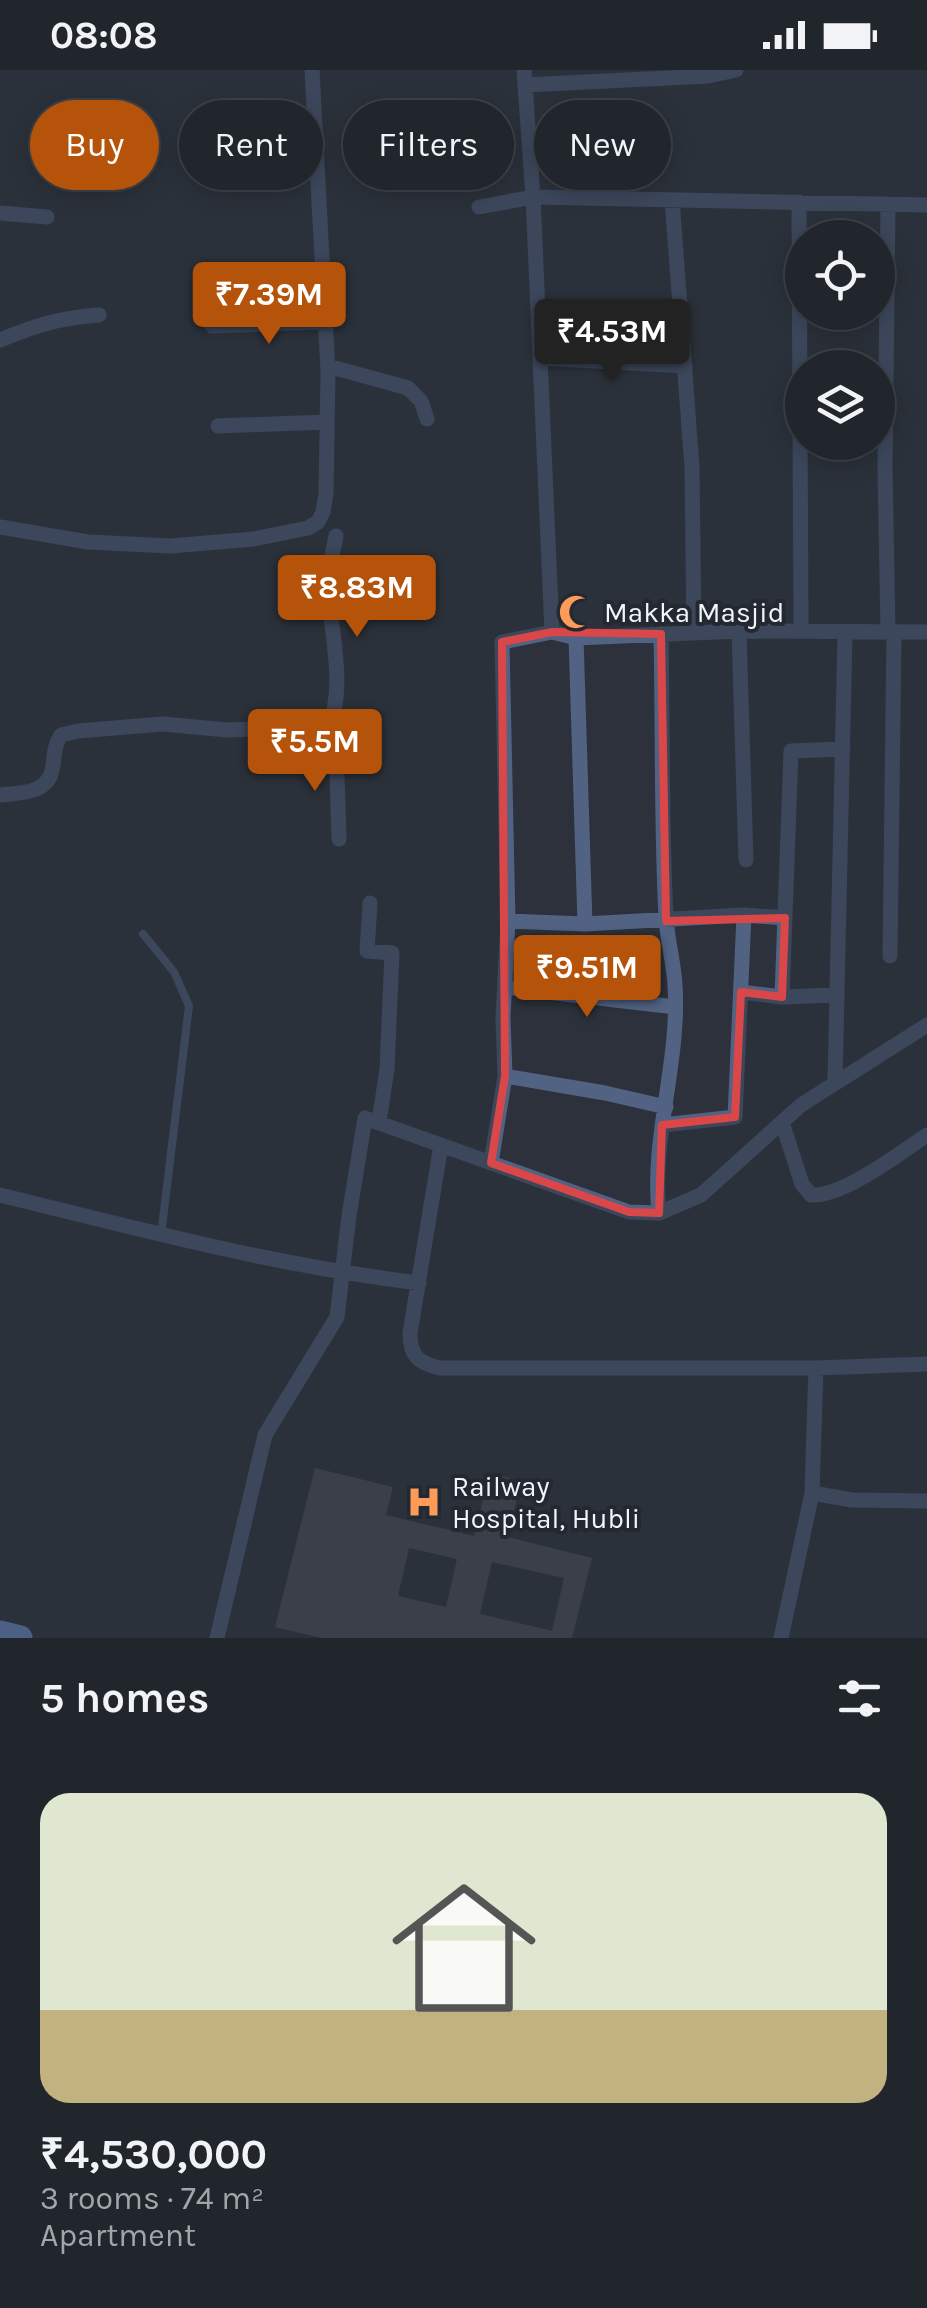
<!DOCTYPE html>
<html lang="en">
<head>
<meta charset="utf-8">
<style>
	body { margin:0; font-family:Karla,sans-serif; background:#292d34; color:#f1f3f6; height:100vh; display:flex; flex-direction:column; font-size:38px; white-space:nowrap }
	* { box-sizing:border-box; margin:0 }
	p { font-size:32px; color:#a2a5a9 }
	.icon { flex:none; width:55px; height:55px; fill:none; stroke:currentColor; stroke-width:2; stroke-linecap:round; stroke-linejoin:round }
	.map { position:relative; height:1568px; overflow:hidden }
	.side { display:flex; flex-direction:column; background:#21252c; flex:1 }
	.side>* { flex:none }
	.top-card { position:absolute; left:30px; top:30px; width:868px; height:90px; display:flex; gap:20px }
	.controls { position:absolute; left:785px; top:150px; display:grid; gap:20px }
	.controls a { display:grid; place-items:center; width:110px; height:110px; border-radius:50%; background:#21252c; box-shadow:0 5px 25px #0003,0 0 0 2px #3e4248; font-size:50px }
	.price { position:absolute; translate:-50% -85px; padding:0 22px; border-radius:10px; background:#b45309; color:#fff; font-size:32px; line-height:65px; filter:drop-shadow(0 2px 5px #0008) }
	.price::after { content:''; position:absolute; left:50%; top:60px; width:30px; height:22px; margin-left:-15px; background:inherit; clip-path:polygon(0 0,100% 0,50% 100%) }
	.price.on { background:#222; color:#fff }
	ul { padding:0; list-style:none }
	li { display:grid; align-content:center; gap:20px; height:530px; padding:0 40px }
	li span { display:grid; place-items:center; height:310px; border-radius:30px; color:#555 }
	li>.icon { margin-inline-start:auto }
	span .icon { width:180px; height:180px; fill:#fffc; stroke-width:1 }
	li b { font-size:42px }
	h2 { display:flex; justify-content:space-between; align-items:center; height:120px; padding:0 40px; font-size:42px }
	.tag { padding:0 35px; border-radius:45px; background:#21252c; box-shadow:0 5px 25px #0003,0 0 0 2px #3e4248; font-size:35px; line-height:90px }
	.tag.on { background:#b45309; color:#fff }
	.status { display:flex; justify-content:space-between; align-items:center; height:70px; padding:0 50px; background:#21252c; direction:ltr }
	.status svg { height:28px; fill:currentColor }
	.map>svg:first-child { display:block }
	.building { fill:#4c515b; fill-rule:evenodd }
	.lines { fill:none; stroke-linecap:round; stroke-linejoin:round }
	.service { stroke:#516283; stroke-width:8 }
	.minor { stroke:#516283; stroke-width:15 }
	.trunk { stroke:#7499e2; stroke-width:25 }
	.marked { fill:none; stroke:#da4748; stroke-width:8; stroke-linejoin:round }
	.labels { text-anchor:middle; stroke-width:8; stroke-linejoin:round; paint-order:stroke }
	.poi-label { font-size:28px; fill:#f1f4fa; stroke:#232831; text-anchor:start }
</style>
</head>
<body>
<div class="status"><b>08:08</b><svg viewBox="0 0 49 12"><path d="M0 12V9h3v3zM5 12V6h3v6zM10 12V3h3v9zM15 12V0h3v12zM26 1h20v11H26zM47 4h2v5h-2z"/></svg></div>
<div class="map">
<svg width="927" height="1568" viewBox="0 0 927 1568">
	<rect width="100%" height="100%" fill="#2c313b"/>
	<path class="building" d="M315 1398 393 1417 386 1445 474 1466 490 1403 521 1411 508 1467 592 1488 572 1568H321L275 1557ZM409 1478 457 1489 446 1537 398 1526ZM492 1492 564 1508 552 1561 480 1544Z"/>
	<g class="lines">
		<path class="service" d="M143 864 174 902 189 936 161 1165"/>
		<path class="minor" d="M524 0 533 127 552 562
			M525 15 708 6 736 0
			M672 130 692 397 694 563
			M799 132 801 561
			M888 134 885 398 888 562
			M479 137 533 127 927 135
			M0 143 47 147
			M212 256 325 252
			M0 270C37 255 59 248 99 245
			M541 288 685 296
			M328 296 408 318 421 331 427 349
			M218 356 326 352
			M0 457 88 472 170 476 254 469 308 458 318 452 323 442 326 424 328 301 312 0
			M739 561 746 790
			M576 568 585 854
			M327 660C348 619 329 556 328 512 328 497 334 480 336 466
			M0 725C17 723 44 724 51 704 56 689 51 682 61 665L78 661 163 654 227 660 320 657 333 663 336 674 339 769
			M370 833 367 881 392 883 387 999 379 1052
			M785 848 744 845 585 854 508 851 502 572 552 562 576 568 739 561 927 562
			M890 886 894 562
			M505 917 675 937
			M741 922 782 927 837 925
			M782 927 791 681 843 679
			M505 1006 605 1023 666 1037
			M835 1012 845 563
			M782 1052 802 1114 811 1125C843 1127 900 1083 927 1065
			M662 1055 735 1047 744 845
			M441 1075 410 1263C410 1286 418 1293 440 1298H816L927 1294
			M491 1093 505 1006 503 947 508 851
			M0 1125C139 1159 277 1196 419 1213
			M659 1143C651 1067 680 992 675 915 674 893 667 870 666 847 661 753 663 659 661 564
			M816 1298 812 1423 852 1430 927 1431
			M217 1568 265 1365 337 1247 349 1146 365 1048 629 1142 659 1143 701 1125 801 1035 927 955
			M781 1568 812 1423"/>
		<path class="trunk" d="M0 1563 20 1568"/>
	</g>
	<path d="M0 0H927V1568H0ZM552 562 661 564 666 851 785 848 782 927 741 922 735 1047 662 1055 659 1143 629 1142 491 1093 505 1006 502 572Z" fill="#2c313b" fill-opacity=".55" fill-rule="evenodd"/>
	<path class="marked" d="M552 562 661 564 666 851 785 848 782 927 741 922 735 1047 662 1055 659 1143 629 1142 491 1093 505 1006 502 572Z"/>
	<defs>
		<g id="mosque-bare" transform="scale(2.7)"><path d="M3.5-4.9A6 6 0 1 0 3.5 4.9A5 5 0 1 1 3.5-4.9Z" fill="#fe9b59" stroke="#232831" stroke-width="2.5" paint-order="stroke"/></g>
		<g id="hospital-bare" transform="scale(2.7)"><path d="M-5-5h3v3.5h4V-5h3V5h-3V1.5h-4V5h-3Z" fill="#fe9b59" stroke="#232831" stroke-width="2.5" paint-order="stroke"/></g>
	</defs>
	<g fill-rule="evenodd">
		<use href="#mosque-bare" x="576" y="542"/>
		<use href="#hospital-bare" x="424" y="1432"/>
	</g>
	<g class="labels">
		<g class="poi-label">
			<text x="604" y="552">Makka Masjid</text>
			<text x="452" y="1426">Railway<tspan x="452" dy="32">Hospital, Hubli</tspan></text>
		</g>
	</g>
</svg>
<div class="controls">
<a><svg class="icon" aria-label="locate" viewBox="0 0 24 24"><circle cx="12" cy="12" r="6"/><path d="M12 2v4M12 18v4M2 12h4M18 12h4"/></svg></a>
<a><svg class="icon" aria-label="layers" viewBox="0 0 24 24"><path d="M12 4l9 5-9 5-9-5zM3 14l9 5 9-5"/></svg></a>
</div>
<b class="price" style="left:269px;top:277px">₹7.39M</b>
<b class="price on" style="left:612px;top:314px">₹4.53M</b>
<b class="price" style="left:357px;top:570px">₹8.83M</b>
<b class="price" style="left:315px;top:724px">₹5.5M</b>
<b class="price" style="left:587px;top:950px">₹9.51M</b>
<div class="top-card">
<a class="tag on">Buy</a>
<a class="tag">Rent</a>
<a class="tag">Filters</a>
<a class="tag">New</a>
</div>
</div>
<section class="side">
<h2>5 homes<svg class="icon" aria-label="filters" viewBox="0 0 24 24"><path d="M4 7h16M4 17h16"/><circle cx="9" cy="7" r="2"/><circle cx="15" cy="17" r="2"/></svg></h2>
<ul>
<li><span style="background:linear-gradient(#dfe7d0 70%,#c2b280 0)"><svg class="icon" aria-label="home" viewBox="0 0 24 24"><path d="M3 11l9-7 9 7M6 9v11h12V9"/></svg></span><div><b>₹4,530,000</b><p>3 rooms · 74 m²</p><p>Apartment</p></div></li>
</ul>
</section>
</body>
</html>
